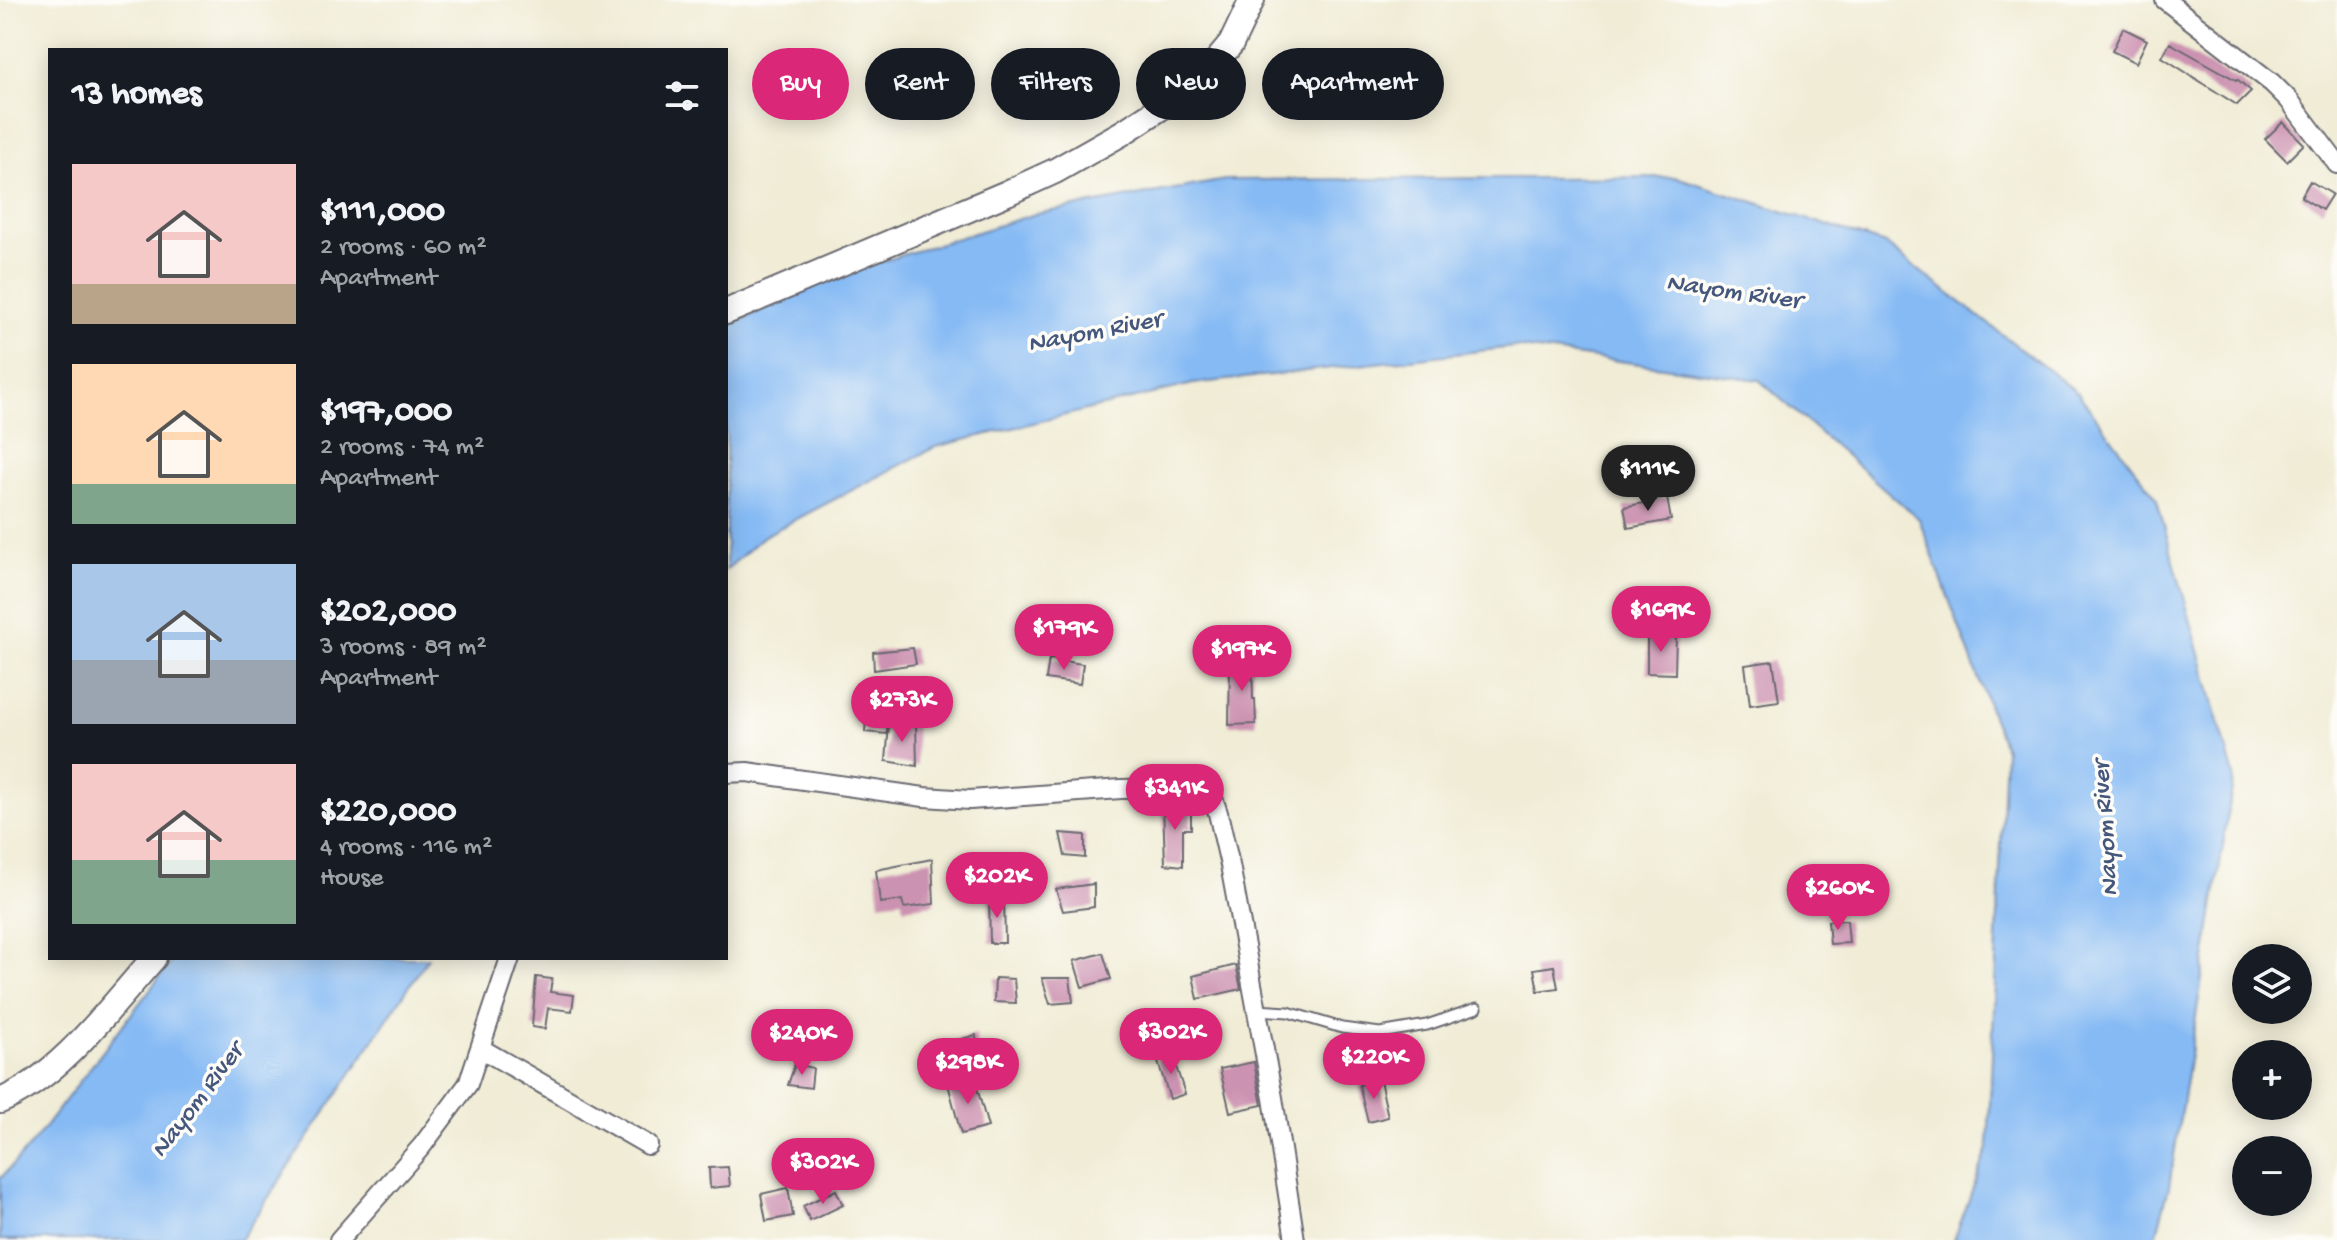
<!DOCTYPE html>
<html lang="en">
<head>
<meta charset="utf-8">
<style>
	body { margin:0; font-family:"Gochi Hand",sans-serif; background:#20242c; color:#f1f3f6; height:100vh; display:flex; flex-direction:column; font-size:30px; white-space:nowrap }
	* { box-sizing:border-box; margin:0 }
	p { font-size:26px; color:#9ea1a6 }
	.icon { flex:none; width:44px; height:44px; fill:none; stroke:currentColor; stroke-width:2; stroke-linecap:round; stroke-linejoin:round }
	.map { position:relative; flex:1; overflow:hidden }
	.sheet { position:absolute; left:48px; top:48px; width:680px; height:912px; display:flex; flex-direction:column; background:#171b24; border-radius:0px; box-shadow:0 4px 20px #0003 }
	.sheet>* { flex:none }
	.guide { position:absolute; left:752px; top:48px; width:760px; height:72px; display:flex; gap:16px }
	.buttons { position:absolute; left:2232px; top:944px; display:grid; gap:16px }
	.buttons a { display:grid; place-items:center; width:80px; height:80px; border-radius:50%; background:#171b24; box-shadow:0 4px 20px #0003; font-size:40px }
	.price { position:absolute; translate:-50% -68px; padding:0 18px; border-radius:28px; background:#db2777; color:#fff; font-size:26px; line-height:52px; filter:drop-shadow(0 2px 4px #0008) }
	.price::after { content:''; position:absolute; left:50%; top:48px; width:24px; height:18px; margin-left:-12px; background:inherit; clip-path:polygon(0 0,100% 0,50% 100%) }
	.price.active { background:#222; color:#fff }
	ul { padding:0; list-style:none }
	li { display:flex; align-items:center; gap:24px; height:200px; padding:0 24px }
	li span { display:grid; place-items:center; flex:none; width:224px; height:160px; border-radius:0px; color:#555 }
	li>.icon { margin-inline-start:auto }
	span .icon { width:96px; height:96px; fill:#fffc; stroke-width:1 }
	li b { font-size:34px }
	h2 { display:flex; justify-content:space-between; align-items:center; height:96px; padding:0 24px; font-size:34px }
	.chip { padding:0 28px; border-radius:36px; background:#171b24; box-shadow:0 4px 20px #0003; font-size:28px; line-height:72px }
	.chip.active { background:#db2777; color:#fff }
	.map>svg:first-child { display:block }
	.water { fill:#85baf4; stroke:#546e98; stroke-width:2 }
	.building { fill:#cc92b1 }
	.lines { fill:none; stroke-linecap:round; stroke-linejoin:round }
	.service-casing { stroke:#6a6971; stroke-width:13 }
	.minor-casing { stroke:#6a6971; stroke-width:22 }
	.tertiary-casing { stroke:#6a6971; stroke-width:28 }
	.service { stroke:#fff; stroke-width:9 }
	.minor { stroke:#fff; stroke-width:18 }
	.tertiary { stroke:#fff; stroke-width:24 }
	.labels { text-anchor:middle; stroke-width:7; stroke-linejoin:round; paint-order:stroke }
	.water-label { font-size:26px; font-style:italic; fill:#45577c; stroke:#fdfcf7 }
</style>
</head>
<body>
<div class="map">
<svg width="2337" height="1240" viewBox="0 0 2337 1240">
	<rect width="100%" height="100%" fill="#fdfcf7"/>
	<filter id="ink" filterUnits="userSpaceOnUse"><feTurbulence type="fractalNoise" baseFrequency=".0125" numOctaves="2"/><feDisplacementMap in="SourceGraphic" scale="16" xChannelSelector="R" yChannelSelector="G"/><feConvolveMatrix kernelMatrix="1 2 1 2 8 2 1 2 1" color-interpolation-filters="sRGB"/></filter>
	<filter id="wash" filterUnits="userSpaceOnUse"><feTurbulence type="fractalNoise" baseFrequency=".006" numOctaves="4" result="noise"/><feDisplacementMap in="SourceGraphic" scale="32" xChannelSelector="R" yChannelSelector="G"/><feGaussianBlur stdDeviation="1.8" result="paint"/><feColorMatrix in="noise" values="0 0 0 0 0 0 0 0 0 0 0 0 0 0 0 0 0 1.4 0 .05"/><feComposite in="paint" operator="in"/></filter>
	<g filter="url(#wash)">
		<rect width="100%" height="100%" fill="#f0ecd6"/>
		<path class="water" d="M1676 177 1885 244 2078 393 2156 497 2234 776 2169 1187 2155 1240H1954L1988 1148 2005 750 1919 519 1759 380 1514 347 1193 384 935 447 764 536 726 570V327L838 275 1035 214 1225 180Z
			M174 958H428L240 1240H0V1179L35 1140Z"/>
		<g id="blocks">
			<path class="building" d="M2123 28 2147 40 2136 63 2112 51Z
				M2170 43 2236 80 2237 79 2251 91 2237 105 2162 57Z
				M2283 122 2304 144 2287 161 2265 139Z
				M2310 181 2332 194 2322 210 2301 197Z
				M1667 498 1671 520 1628 528 1624 507Z
				M1647 634H1676L1675 674 1647 673Z
				M913 648 916 664 874 670 873 652Z
				M1230 658H1252L1253 699H1255L1256 724 1229 725Z
				M1049 659 1083 664 1080 684 1046 679Z
				M1773 661 1779 701 1750 705 1745 665Z
				M888 700 887 734 865 732 866 719Z
				M916 723 917 766 886 761 889 725Z
				M1163 805H1191V829H1183V866L1165 864Z
				M1060 833 1085 835V858L1065 856Z
				M932 859 934 904 904 908 902 900 880 903 876 870Z
				M1094 884V907L1063 911 1056 889Z
				M989 896H1004L1005 943H990Z
				M1847 920 1849 943 1830 944 1828 921Z
				M1103 953 1111 979 1082 987 1074 961Z
				M1236 965 1241 989 1198 999 1193 976Z
				M1554 966 1558 988 1538 991 1534 969Z
				M536 977 552 979 550 992 574 995 572 1011 548 1008 545 1029 532 1027Z
				M995 978 1014 979 1016 1003 994 1002Z
				M1042 978H1070L1073 1002 1050 1004Z
				M976 1035 977 1059 959 1060 955 1041Z
				M1172 1054 1185 1094 1170 1099 1157 1059Z
				M1254 1062 1262 1105 1230 1112 1220 1069Z
				M795 1064 813 1068 811 1088 788 1085Z
				M974 1077 988 1127 961 1134 948 1084Z
				M1380 1080 1388 1117 1368 1122 1359 1085Z
				M728 1167 730 1186 710 1188 709 1168Z
				M788 1188 793 1216 766 1221 761 1194Z
				M836 1190 843 1205 810 1221 803 1206Z"/>
		</g>
	</g>
	<g filter="url(#ink)">
		<use href="#blocks" fill-opacity="0" stroke="#6a6971" stroke-width="2"/>
		<g class="lines">
			<g class="service-casing">
				<path id="service" d="M1256 1010 1288 1012 1342 1028 1380 1033 1427 1025 1477 1008"/>
			</g>
			<g class="minor-casing">
				<path id="minor" d="M2165 0 2272 83 2289 100 2337 164
					M726 773 747 772 924 797 970 800 1121 789 1185 788 1205 793 1214 801 1218 813 1230 865 1273 1098 1295 1240
					M480 1048 648 1145
					M339 1240 422 1146 468 1084 510 958"/>
			</g>
			<g class="tertiary-casing">
				<path id="tertiary" d="M726 312 1007 193 1055 171 1122 133 1174 99 1210 69 1231 44 1252 0
					M0 1101C60 1077 111 1006 154 958"/>
			</g>
			<use href="#service" class="service"/>
			<use href="#minor" class="minor"/>
			<use href="#tertiary" class="tertiary"/>
		</g>
	</g>
	<g class="labels">
		<g class="water-label">
			<text transform="translate(1734 289) rotate(8)" y="9">Nayom River</text>
			<text transform="translate(1094 329) rotate(-11)" y="9">Nayom River</text>
			<text transform="translate(2103 829) rotate(-94)" y="9">Nayom River</text>
			<text transform="translate(195 1099) rotate(-53)" y="9">Nayom River</text>
		</g>
	</g>
</svg>
<div class="buttons">
<a><svg class="icon" aria-label="layers" viewBox="0 0 24 24"><path d="M12 4l9 5-9 5-9-5zM3 14l9 5 9-5"/></svg></a>
<a>+</a>
<a>−</a>
</div>
<b class="price active" style="left:1648px;top:513px">$111K</b>
<b class="price" style="left:1661px;top:654px">$169K</b>
<b class="price" style="left:1064px;top:672px">$179K</b>
<b class="price" style="left:1242px;top:693px">$197K</b>
<b class="price" style="left:902px;top:744px">$273K</b>
<b class="price" style="left:1175px;top:832px">$341K</b>
<b class="price" style="left:997px;top:920px">$202K</b>
<b class="price" style="left:1838px;top:932px">$260K</b>
<b class="price" style="left:1171px;top:1076px">$302K</b>
<b class="price" style="left:802px;top:1077px">$240K</b>
<b class="price" style="left:1374px;top:1101px">$220K</b>
<b class="price" style="left:968px;top:1106px">$298K</b>
<b class="price" style="left:823px;top:1206px">$302K</b>
<div class="guide">
<a class="chip active">Buy</a>
<a class="chip">Rent</a>
<a class="chip">Filters</a>
<a class="chip">New</a>
<a class="chip">Apartment</a>
</div>
<section class="sheet">
<h2>13 homes<svg class="icon" aria-label="filters" viewBox="0 0 24 24"><path d="M4 7h16M4 17h16"/><circle cx="9" cy="7" r="2"/><circle cx="15" cy="17" r="2"/></svg></h2>
<ul>
<li><span style="background:linear-gradient(#f6c9c9 75%,#b9a48a 0)"><svg class="icon" aria-label="home" viewBox="0 0 24 24"><path d="M3 11l9-7 9 7M6 9v11h12V9"/></svg></span><div><b>$111,000</b><p>2 rooms · 60 m²</p><p>Apartment</p></div></li>
<li><span style="background:linear-gradient(#ffd9b3 75%,#7fa58c 0)"><svg class="icon" aria-label="home" viewBox="0 0 24 24"><path d="M3 11l9-7 9 7M6 9v11h12V9"/></svg></span><div><b>$197,000</b><p>2 rooms · 74 m²</p><p>Apartment</p></div></li>
<li><span style="background:linear-gradient(#a9c7e8 60%,#9aa5b1 0)"><svg class="icon" aria-label="home" viewBox="0 0 24 24"><path d="M3 11l9-7 9 7M6 9v11h12V9"/></svg></span><div><b>$202,000</b><p>3 rooms · 89 m²</p><p>Apartment</p></div></li>
<li><span style="background:linear-gradient(#f6c9c9 60%,#7fa58c 0)"><svg class="icon" aria-label="home" viewBox="0 0 24 24"><path d="M3 11l9-7 9 7M6 9v11h12V9"/></svg></span><div><b>$220,000</b><p>4 rooms · 116 m²</p><p>House</p></div></li>
</ul>
</section>
</div>
</body>
</html>
